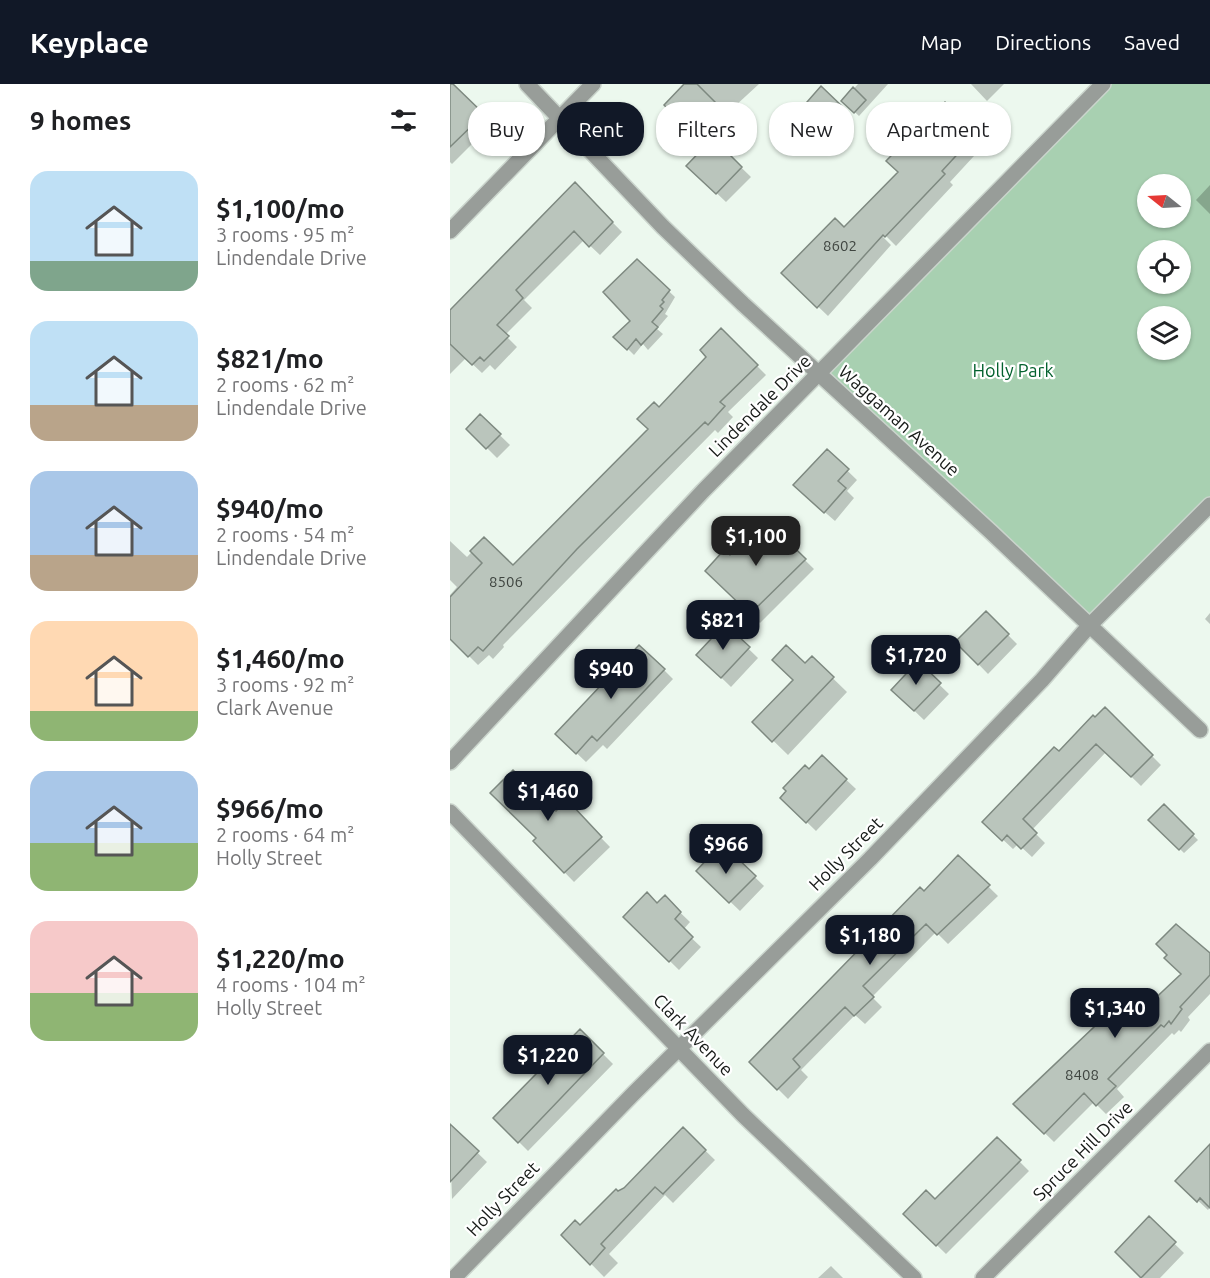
<!DOCTYPE html>
<html lang="en">
<head>
<meta charset="utf-8">
<style>
	body { margin:0; font-family:Ubuntu,sans-serif; background:#f6f6f6; color:#202124; height:100vh; display:flex; flex-direction:column; font-size:22px; white-space:nowrap }
	* { box-sizing:border-box; margin:0 }
	p { font-size:20px; color:#757577 }
	.icon { flex:none; width:33px; height:33px; fill:none; stroke:currentColor; stroke-width:2; stroke-linecap:round; stroke-linejoin:round }
	.map { position:relative; flex:1; overflow:hidden }
	.sheet { display:flex; flex-direction:column; background:#fff; width:450px }
	.sheet>* { flex:none }
	.top-card { position:absolute; left:18px; top:18px; width:570px; height:54px; display:flex; gap:12px }
	.needle { width:39px; rotate:288deg }
	.tools { position:absolute; left:687px; top:90px; display:grid; gap:12px }
	.tools a { display:grid; place-items:center; width:54px; height:54px; border-radius:50%; background:#fff; box-shadow:0 2px 4px #0004; font-size:30px }
	.price { position:absolute; translate:-50% -51px; padding:0 14px; border-radius:12px; background:#111827; color:#fff; font-size:20px; line-height:39px; filter:drop-shadow(0 2px 3px #0008) }
	.price::after { content:''; position:absolute; left:50%; top:36px; width:18px; height:14px; margin-left:-9px; background:inherit; clip-path:polygon(0 0,100% 0,50% 100%) }
	.price.active { background:#222; color:#fff }
	ul { padding:0; list-style:none }
	li { display:flex; align-items:center; gap:18px; height:150px; padding:0 30px }
	li span { display:grid; place-items:center; flex:none; width:168px; height:120px; border-radius:18px; color:#555 }
	li>.icon { margin-inline-start:auto }
	span .icon { width:72px; height:72px; fill:#fffc; stroke-width:1 }
	li b { font-size:26px }
	h2 { display:flex; justify-content:space-between; align-items:center; height:72px; padding:0 30px; font-size:26px }
	.pill { padding:0 21px; border-radius:24px; background:#fff; box-shadow:0 2px 4px #0004; font-size:21px; line-height:54px }
	.pill.active { background:#111827; color:#fff }
	header { display:flex; align-items:center; gap:36px; box-sizing:border-box; height:84px; padding:0 30px; background:#111827; color:#fff }
	header strong { font-size:28px }
	nav { display:flex; gap:33px; margin-inline-start:auto; font-size:21px }
	main { display:flex; flex:1; min-height:0 }
	.map>svg:first-child { display:block }
	.green { fill:#a8d0b1; fill-rule:evenodd }
	.shadow { fill:#0003 }
	.building { fill:#bac5bc; stroke:#7e8980; stroke-width:1.5 }
	.lines { fill:none; stroke-linecap:round; stroke-linejoin:round }
	.street-casing { stroke:#cad4cc; stroke-width:18 }
	.street { stroke:#989d99; stroke-width:15 }
	.labels { text-anchor:middle; stroke-width:4.5; stroke-linejoin:round; paint-order:stroke }
	.number-label { font-size:15px; fill:#3f4540 }
	.park-label { font-size:18px; fill:#03612e; stroke:#fff }
	.street-label { font-size:18px; fill:#161a17; stroke:#fff }
</style>
</head>
<body>
<header>
<strong>Keyplace</strong>
<nav><a>Map</a><a>Directions</a><a>Saved</a></nav>
</header>
<main>
<section class="sheet">
<h2>9 homes<svg class="icon" aria-label="filters" viewBox="0 0 24 24"><path d="M4 7h16M4 17h16"/><circle cx="9" cy="7" r="2"/><circle cx="15" cy="17" r="2"/></svg></h2>
<ul>
<li><span style="background:linear-gradient(#bfe0f5 75%,#7fa58c 0)"><svg class="icon" aria-label="home" viewBox="0 0 24 24"><path d="M3 11l9-7 9 7M6 9v11h12V9"/></svg></span><div><b>$1,100/mo</b><p>3 rooms · 95 m²</p><p>Lindendale Drive</p></div></li>
<li><span style="background:linear-gradient(#bfe0f5 70%,#b9a48a 0)"><svg class="icon" aria-label="home" viewBox="0 0 24 24"><path d="M3 11l9-7 9 7M6 9v11h12V9"/></svg></span><div><b>$821/mo</b><p>2 rooms · 62 m²</p><p>Lindendale Drive</p></div></li>
<li><span style="background:linear-gradient(#a9c7e8 70%,#b9a48a 0)"><svg class="icon" aria-label="home" viewBox="0 0 24 24"><path d="M3 11l9-7 9 7M6 9v11h12V9"/></svg></span><div><b>$940/mo</b><p>2 rooms · 54 m²</p><p>Lindendale Drive</p></div></li>
<li><span style="background:linear-gradient(#ffd9b3 75%,#8fb573 0)"><svg class="icon" aria-label="home" viewBox="0 0 24 24"><path d="M3 11l9-7 9 7M6 9v11h12V9"/></svg></span><div><b>$1,460/mo</b><p>3 rooms · 92 m²</p><p>Clark Avenue</p></div></li>
<li><span style="background:linear-gradient(#a9c7e8 60%,#8fb573 0)"><svg class="icon" aria-label="home" viewBox="0 0 24 24"><path d="M3 11l9-7 9 7M6 9v11h12V9"/></svg></span><div><b>$966/mo</b><p>2 rooms · 64 m²</p><p>Holly Street</p></div></li>
<li><span style="background:linear-gradient(#f6c9c9 60%,#8fb573 0)"><svg class="icon" aria-label="home" viewBox="0 0 24 24"><path d="M3 11l9-7 9 7M6 9v11h12V9"/></svg></span><div><b>$1,220/mo</b><p>4 rooms · 104 m²</p><p>Holly Street</p></div></li>
</ul>
</section>
<div class="map">
<svg width="760" height="1194" viewBox="0 0 760 1194">
	<rect width="100%" height="100%" fill="#ecf8ee"/>
	<path class="green" d="M653 0H760V421L639 542 369 291ZM698 100H730V134H698ZM698 166H730V200H698ZM698 232H730V266H698Z"/>
	<path class="shadow" d="M236 0H309L284 23 291 29 265 58 301 93 276 118 238 82 257 62 216 21Z
		M408 0H438L409 32 393 17Z
		M521 0H554L537 17Z
		M371 5 399 31 380 52 352 26Z
		M9 7 42 40 2 80 0 78V16Z
		M495 20 536 59 500 98 503 101 446 162 428 144 426 146 441 161 378 232 333 189 394 145 449 88Z
		M125 100 172 148 150 171 134 156 74 216 82 224 55 251 67 263 45 286 40 281 32 289 16 274 0 290V226Z
		M760 101V130L746 116Z
		M187 177 225 213 215 230 218 232 207 245 213 250 198 266 193 260 184 271 166 253 182 237Z
		M271 246 316 291 278 328 283 333 268 349 265 346 53 561 54 563 43 575 39 571 28 581 0 553V511L7 503 0 496V457L17 473 34 455 63 483 200 345 209 325 258 273Z
		M30 332 60 361 47 374 18 345Z
		M377 367 407 396 397 407 404 414 385 437 354 410Z
		M315 437 364 485 310 539 257 487 280 473Z
		M536 529 567 560 538 590 507 558Z
		M760 529V540L755 535Z
		M275 542 308 574 281 603 248 571Z
		M362 574 397 608 338 671 304 638Z
		M468 580 499 610 474 636 452 615Z
		M214 586 223 595 157 665 153 661 136 678 116 659Z
		M655 625 711 681 691 702 656 668 582 746 595 759 582 773 568 760 563 765 534 738Z
		M372 673 406 705 366 747 332 714Z
		M120 722 160 763 124 798 85 758 106 730Z
		M714 722 748 756 734 769 700 736Z
		M282 771 314 802 290 827 248 787 275 779Z
		M508 773 548 812 498 860 486 848 422 913 432 923 415 940 405 931 351 986 358 993 338 1015 301 978Z
		M215 814 240 838 233 846 251 863 229 886 175 833 208 821Z
		M760 872V910L738 933 740 936 731 948 729 946 724 951 722 949 667 1005 674 1013 656 1030 644 1018 604 1058 565 1020 679 941Z
		M130 947 163 980 78 1067 45 1034Z
		M233 1045 265 1076 223 1119 215 1111 159 1170 168 1179 154 1193 113 1151 130 1144 174 1105Z
		M7 1049 37 1078 2 1115 0 1056Z
		M547 1055 579 1087 496 1170 455 1130 485 1117Z
		M760 1066V1123L758 1126 727 1097Z
		M699 1135 734 1169 710 1194H693L667 1168Z
		M381 1182 393 1194H368Z"/>
	<path class="building" d="M0 0H3L34 30 0 63Z
		M234 0H247L275 28 249 56 214 21Z
		M371 2 396 26 374 48 350 26Z
		M403 3 416 16 404 29 391 17Z
		M495 18 527 49 492 87 495 90 435 153 433 151 367 224 331 189 385 134 394 143 448 88 436 77 472 40 469 37 486 20 489 24Z
		M263 54 292 83 266 110 236 82Z
		M125 98 163 138 139 163 124 147 66 206 73 214 47 241 59 252 34 277 30 273 22 281 0 260V226Z
		M187 175 220 206 212 216 214 218 210 222 213 225 202 238 208 243 191 261 186 255 177 266 163 253 180 237 153 208Z
		M271 244 308 281 270 318 275 322 258 341 255 338 127 465 33 567 28 563 18 573 0 555V513L32 479 20 467 34 453 63 481 198 345 187 335 204 318 209 323 256 273 250 266Z
		M30 330 51 350 36 365 16 345Z
		M377 365 399 385 388 397 396 404 374 429 343 401Z
		M315 435 356 475 300 530 255 487 275 465 280 471Z
		M536 527 559 550 528 581 505 558Z
		M275 540 300 563 271 594 246 571Z
		M189 561 215 585 147 657 142 652 126 670 105 650Z
		M336 561 355 579 362 572 384 593 322 658 302 638 343 596 322 576Z
		M468 577 491 599 464 627 441 606Z
		M655 623 703 671 681 693 646 660 573 735 587 749 571 765 557 751 552 757 532 738 604 663 609 667 643 631 645 633Z
		M372 671 397 695 356 739 330 714 336 707 333 704 355 681 359 685Z
		M63 686 106 727 113 720H121L152 753 114 789 83 757 86 754 40 709Z
		M714 720 744 750 729 766 698 736Z
		M265 767 275 777 282 769 306 792 279 819 246 787Z
		M508 771 540 801 487 851 476 840 413 902 424 913 404 932 395 923 343 975 350 983 327 1006 299 978 470 803 474 807Z
		M197 808 207 819 215 811 231 828 225 835 243 853 219 878 173 833Z
		M726 840 760 869V891L730 923 732 925 721 940 719 937 714 943 711 941 658 995 666 1002 646 1022 634 1009 594 1050 563 1020 664 924 679 939 731 890 714 874 717 871 706 860Z
		M130 945 154 969 68 1059 43 1034Z
		M0 1040 29 1067 0 1098Z
		M233 1043 256 1066 213 1110 205 1103 151 1160 155 1164 140 1181 111 1151 125 1136 130 1141 166 1105 168 1107 174 1104Z
		M547 1053 571 1076 486 1162 453 1130 476 1106 485 1115Z
		M760 1060V1124L750 1114 747 1118 725 1097Z
		M699 1132 726 1158 691 1194 665 1168Z"/>
	<g class="lines">
		<g class="street-casing">
			<path id="street" d="M77 0 213 143 293 220 541 448 750 646
				M0 147 143 0
				M0 678 253 407 653 0
				M0 728 293 1031 464 1194
				M4 1194 184 1009 420 775 592 596 639 542 760 421
				M533 1194 760 967"/>
		</g>
		<use href="#street" class="street"/>
	</g>
	<g class="labels">
		<g class="number-label">
			<text x="390" y="167">8602</text>
			<text x="56" y="503">8506</text>
			<text x="632" y="996">8408</text>
		</g>
		<g class="park-label">
			<text x="563" y="293">Holly Park</text>
		</g>
		<g class="street-label">
			<text transform="translate(310 322) rotate(-45)" y="6">Lindendale Drive</text>
			<text transform="translate(449 337) rotate(42)" y="6">Waggaman Avenue</text>
			<text transform="translate(396 770) rotate(-45)" y="6">Holly Street</text>
			<text transform="translate(243 951) rotate(46)" y="6">Clark Avenue</text>
			<text transform="translate(633 1067) rotate(-45)" y="6">Spruce Hill Drive</text>
			<text transform="translate(53 1115) rotate(-46)" y="6">Holly Street</text>
		</g>
	</g>
</svg>
<div class="tools">
<a><svg class="needle" viewBox="-14 -14 28 28"><path d="M0-13l5 13h-10z" fill="#e53935"/><path d="M0 13l5-13h-10z" fill="#757577"/></svg></a>
<a><svg class="icon" aria-label="locate" viewBox="0 0 24 24"><circle cx="12" cy="12" r="6"/><path d="M12 2v4M12 18v4M2 12h4M18 12h4"/></svg></a>
<a><svg class="icon" aria-label="layers" viewBox="0 0 24 24"><path d="M12 4l9 5-9 5-9-5zM3 14l9 5 9-5"/></svg></a>
</div>
<b class="price active" style="left:306px;top:483px">$1,100</b>
<b class="price" style="left:273px;top:567px">$821</b>
<b class="price" style="left:466px;top:602px">$1,720</b>
<b class="price" style="left:161px;top:616px">$940</b>
<b class="price" style="left:98px;top:738px">$1,460</b>
<b class="price" style="left:276px;top:791px">$966</b>
<b class="price" style="left:420px;top:882px">$1,180</b>
<b class="price" style="left:665px;top:955px">$1,340</b>
<b class="price" style="left:98px;top:1002px">$1,220</b>
<div class="top-card">
<a class="pill">Buy</a>
<a class="pill active">Rent</a>
<a class="pill">Filters</a>
<a class="pill">New</a>
<a class="pill">Apartment</a>
</div>
</div>
</main>
</body>
</html>
